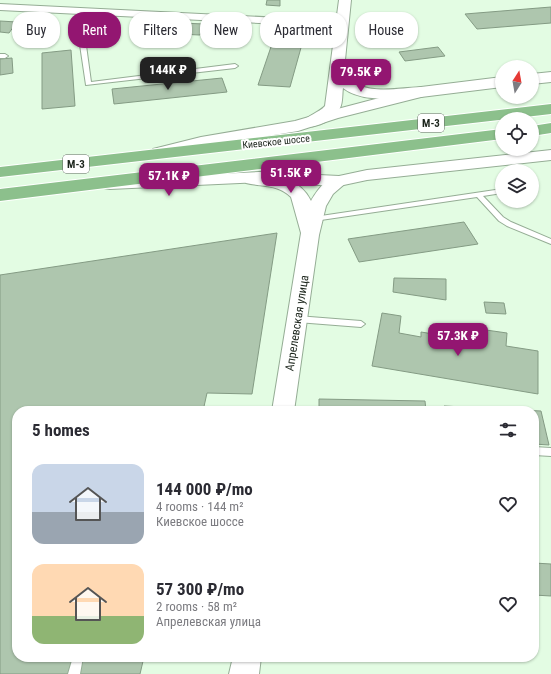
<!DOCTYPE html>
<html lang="en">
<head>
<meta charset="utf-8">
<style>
	body { margin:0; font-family:"Roboto Condensed",sans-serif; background:#f7f7f7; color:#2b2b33; height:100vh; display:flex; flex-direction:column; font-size:15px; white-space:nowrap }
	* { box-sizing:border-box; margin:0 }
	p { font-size:13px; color:#7c7c81 }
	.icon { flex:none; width:22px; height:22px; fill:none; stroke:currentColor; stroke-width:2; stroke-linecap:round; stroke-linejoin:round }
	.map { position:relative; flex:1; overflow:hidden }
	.drawer { position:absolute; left:12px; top:406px; width:527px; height:256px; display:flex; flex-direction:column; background:#fff; border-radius:16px; box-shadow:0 1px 3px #0004 }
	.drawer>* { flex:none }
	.top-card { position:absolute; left:12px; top:12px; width:527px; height:36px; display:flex; gap:8px }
	.needle { width:26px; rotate:11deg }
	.controls { position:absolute; left:495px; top:60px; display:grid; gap:8px }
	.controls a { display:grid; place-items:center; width:44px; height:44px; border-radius:50%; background:#fff; box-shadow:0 1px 3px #0004; font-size:20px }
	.price { position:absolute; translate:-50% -34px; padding:0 9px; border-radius:8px; background:#931671; color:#fff; font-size:13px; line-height:26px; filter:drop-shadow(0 1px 2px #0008) }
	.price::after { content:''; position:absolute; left:50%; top:24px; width:12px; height:9px; margin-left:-6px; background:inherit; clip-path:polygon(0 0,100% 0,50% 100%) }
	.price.selected { background:#222; color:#fff }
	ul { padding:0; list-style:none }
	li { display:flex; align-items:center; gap:12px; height:100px; padding:0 20px }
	li span { display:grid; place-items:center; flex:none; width:112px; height:80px; border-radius:12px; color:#555 }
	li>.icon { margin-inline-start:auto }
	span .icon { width:48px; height:48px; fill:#fffc; stroke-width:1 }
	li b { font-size:17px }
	h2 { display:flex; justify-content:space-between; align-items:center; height:48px; padding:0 20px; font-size:17px }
	.tag { padding:0 14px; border-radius:16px; background:#fff; box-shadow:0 1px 3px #0004; font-size:14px; line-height:36px }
	.tag.selected { background:#931671; color:#fff }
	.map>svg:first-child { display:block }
	.building { fill:#aec6ae; stroke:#849b84 }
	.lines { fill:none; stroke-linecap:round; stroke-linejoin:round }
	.service-casing { stroke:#95ad95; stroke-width:2 }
	.minor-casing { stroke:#95ad95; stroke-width:2 }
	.tertiary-casing { stroke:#95ad95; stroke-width:2 }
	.secondary-casing { stroke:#95ad95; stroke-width:2 }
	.trunk-casing { stroke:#fff; stroke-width:2 }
	.service { fill:#fff; fill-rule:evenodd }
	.minor { fill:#fff; fill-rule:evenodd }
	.tertiary { fill:#fff; fill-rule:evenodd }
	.secondary { fill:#fff; fill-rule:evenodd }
	.trunk { fill:#8cc08c; fill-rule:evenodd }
	.labels { text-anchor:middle; stroke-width:4; stroke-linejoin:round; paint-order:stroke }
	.far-street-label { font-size:10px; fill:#1c251c; stroke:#fff }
	.shield { fill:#fff; stroke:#606660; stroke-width:1 }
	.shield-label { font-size:11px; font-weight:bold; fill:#1c251c }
	.street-label { font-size:12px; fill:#1c251c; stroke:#fff }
</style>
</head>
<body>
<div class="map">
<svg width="551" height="674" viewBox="0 0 551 674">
	<rect width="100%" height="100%" fill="#e3fce3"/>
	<path class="building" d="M267 0H280V6L266 5Z
		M551 7V23L477 29 465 14Z
		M0 21 17 22 9 33 0 32Z
		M30 22 46 23 39 33 23 32Z
		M181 23 204 24 200 35 177 34Z
		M275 35 304 37 290 87 258 85Z
		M438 47 445 56 405 61 399 52Z
		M71 50 75 106 42 109V53Z
		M12 58 13 73 0 75V59Z
		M222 78 227 92 114 104 112 89Z
		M464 222 478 244 359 262 348 239Z
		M277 233 252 394 207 393 203 411H17V657H144L140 674H0V275Z
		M394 278 446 279V300L393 292Z
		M484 302 504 303 506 314 486 313Z
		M382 313 401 316 399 333 421 337V332L464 339 465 327 507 333 506 346 538 351V394L372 366Z
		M319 399 425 401 426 411H319Z
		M444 406 541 411 549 445 534 444V411H444Z
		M534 563 551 564V596L534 595Z"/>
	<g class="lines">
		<g class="service-casing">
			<path id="service" d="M92 10 96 11 85 38 91 82 235 64 238 66 235 68 86 85 79 38Z
				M0 54H5L8 56 5 58H0Z
				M502 189V193L483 196 503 217 511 222 551 239V244L507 226 499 221 477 197 314 221 311 219 314 217Z
				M297 316 361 321 365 324 361 327 297 322 293 319Z
				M534 447 551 448V456L534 455Z
				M73 657H83L80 674H68Z"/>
		</g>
		<g class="minor-casing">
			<path id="minor" d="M0 4 342 21 347 24 342 27 0 10Z"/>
		</g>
		<g class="tertiary-casing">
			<path id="tertiary" d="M339 0H351L344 70C356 98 397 88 421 87L426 89 429 92 426 95 421 97C396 97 364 104 343 88 342 94 343 102 340 108 335 119 316 129 304 126L302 123C307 115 319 113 325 106Z
				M252 174C275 175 300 178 311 201 318 189 329 173 345 177L348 181 333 194 326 206 319 235 294 411H272L301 233 291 197C278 184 262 187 246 183L243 179 246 175Z
				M233 657H261L259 674H229Z"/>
		</g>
		<g class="secondary-casing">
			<path id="secondary" d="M551 72V82L532 84V74Z
				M502 77V87L421 97 338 118 298 131 202 147 159 158 153 157 150 153 153 149 201 137 295 121 326 112 421 87Z
				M551 150V160L367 180 339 186 259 182 110 189 104 188 101 184 104 180 110 179 259 172 339 176 367 170Z"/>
		</g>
		<g class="trunk-casing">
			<path id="trunk" d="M551 104V114L0 177V167Z
				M551 123V133L532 136V126Z
				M502 129V139L0 201V189Z"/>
		</g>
		<use href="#service" class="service"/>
		<use href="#minor" class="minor"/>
		<use href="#tertiary" class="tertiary"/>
		<use href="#secondary" class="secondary"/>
		<use href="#trunk" class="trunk"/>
	</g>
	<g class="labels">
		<g class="far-street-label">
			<text transform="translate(276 141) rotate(-6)" y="4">Киевское шоссе</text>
		</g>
		<g class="shield">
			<rect x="418" y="114" width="26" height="18" rx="3"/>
			<rect x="63" y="155" width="26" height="18" rx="3"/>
		</g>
		<g class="shield-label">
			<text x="431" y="127">М-3</text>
			<text x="76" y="168">М-3</text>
		</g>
		<g class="street-label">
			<text transform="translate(297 323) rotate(-81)" y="4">Апрелевская улица</text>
		</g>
	</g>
</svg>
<div class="controls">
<a><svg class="needle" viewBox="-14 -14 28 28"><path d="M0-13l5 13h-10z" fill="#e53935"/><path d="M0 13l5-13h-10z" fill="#7c7c81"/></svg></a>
<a><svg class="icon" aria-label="locate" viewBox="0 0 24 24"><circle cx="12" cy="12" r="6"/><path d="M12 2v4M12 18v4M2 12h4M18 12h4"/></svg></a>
<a><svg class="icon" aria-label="layers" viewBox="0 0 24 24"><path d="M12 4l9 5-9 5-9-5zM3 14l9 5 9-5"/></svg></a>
</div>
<b class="price selected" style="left:168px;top:91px">144K ₽</b>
<b class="price" style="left:361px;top:93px">79.5K ₽</b>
<b class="price" style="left:291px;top:194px">51.5K ₽</b>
<b class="price" style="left:169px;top:197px">57.1K ₽</b>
<b class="price" style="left:458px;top:357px">57.3K ₽</b>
<div class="top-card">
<a class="tag">Buy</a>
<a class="tag selected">Rent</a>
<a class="tag">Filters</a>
<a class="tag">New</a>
<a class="tag">Apartment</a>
<a class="tag">House</a>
</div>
<section class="drawer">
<h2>5 homes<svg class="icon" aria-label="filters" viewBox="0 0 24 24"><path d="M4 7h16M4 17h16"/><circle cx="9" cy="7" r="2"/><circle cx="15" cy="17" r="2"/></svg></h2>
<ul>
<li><span style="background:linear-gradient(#c9d6e8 60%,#9aa5b1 0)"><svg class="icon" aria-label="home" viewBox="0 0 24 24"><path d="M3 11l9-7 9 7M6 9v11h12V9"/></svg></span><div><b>144 000 ₽/mo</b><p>4 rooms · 144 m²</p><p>Киевское шоссе</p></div><svg class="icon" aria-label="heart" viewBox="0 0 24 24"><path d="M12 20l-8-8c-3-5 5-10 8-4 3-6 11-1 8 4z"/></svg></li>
<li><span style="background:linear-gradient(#ffd9b3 65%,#8fb573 0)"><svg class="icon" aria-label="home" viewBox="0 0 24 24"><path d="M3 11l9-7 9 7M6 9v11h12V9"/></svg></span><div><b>57 300 ₽/mo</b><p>2 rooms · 58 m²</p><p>Апрелевская улица</p></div><svg class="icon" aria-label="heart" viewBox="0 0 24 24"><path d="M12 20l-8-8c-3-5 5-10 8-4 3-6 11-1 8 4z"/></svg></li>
</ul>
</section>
</div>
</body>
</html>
